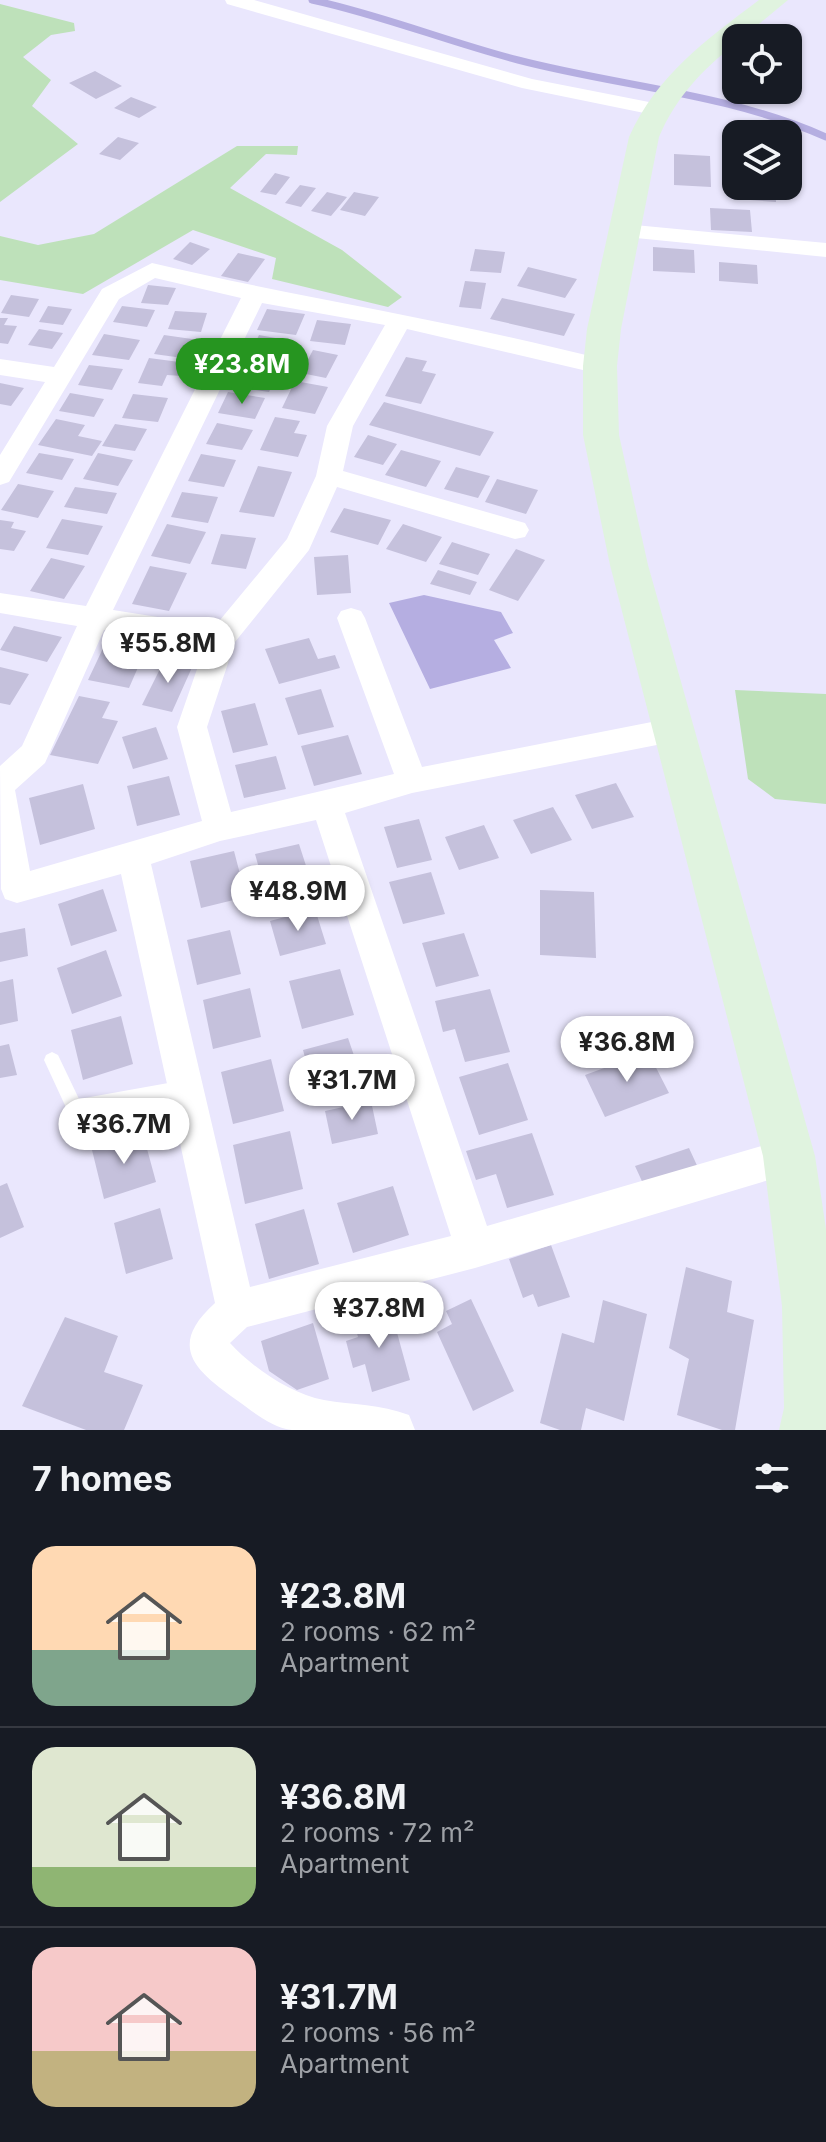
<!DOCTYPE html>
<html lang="en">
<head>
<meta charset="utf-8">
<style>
	body { margin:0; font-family:Inter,sans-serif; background:#242831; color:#f1f3f6; height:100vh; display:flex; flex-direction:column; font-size:30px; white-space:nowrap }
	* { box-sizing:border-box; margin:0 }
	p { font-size:26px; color:#9ea1a6 }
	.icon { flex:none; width:44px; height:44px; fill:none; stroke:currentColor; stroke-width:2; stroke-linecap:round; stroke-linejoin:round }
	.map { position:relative; height:1430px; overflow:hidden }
	.drawer { display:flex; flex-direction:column; background:#171b24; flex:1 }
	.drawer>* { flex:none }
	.fabs { position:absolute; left:722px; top:24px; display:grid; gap:16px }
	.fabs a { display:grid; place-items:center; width:80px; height:80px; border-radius:16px; background:#171b24; box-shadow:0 2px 6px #0004; font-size:40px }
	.price { position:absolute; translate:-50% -68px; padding:0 18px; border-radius:28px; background:#fff; color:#222; font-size:26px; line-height:52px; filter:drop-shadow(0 2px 4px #0008) }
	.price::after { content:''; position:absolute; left:50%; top:48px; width:24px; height:18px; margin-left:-12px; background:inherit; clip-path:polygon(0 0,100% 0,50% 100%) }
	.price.current { background:#269520; color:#fff }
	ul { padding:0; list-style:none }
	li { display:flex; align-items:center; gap:24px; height:200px; padding:0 32px }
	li+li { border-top:2px solid #363941 }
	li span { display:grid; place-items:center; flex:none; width:224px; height:160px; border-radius:24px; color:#555 }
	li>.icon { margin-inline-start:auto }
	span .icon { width:96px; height:96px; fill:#fffc; stroke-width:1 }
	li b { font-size:34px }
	h2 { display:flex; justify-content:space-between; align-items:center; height:96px; padding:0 32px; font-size:34px }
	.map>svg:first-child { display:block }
	.green { fill:#bee1ba }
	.water { fill:#b5aee1 }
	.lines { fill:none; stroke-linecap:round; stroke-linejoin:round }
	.stream { stroke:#b5aee1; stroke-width:7 }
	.building { fill:#c5c1dc }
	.lane { fill:#fff; fill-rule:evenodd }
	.street { fill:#fff; fill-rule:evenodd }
	.secondary { fill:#e0f3df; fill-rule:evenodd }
</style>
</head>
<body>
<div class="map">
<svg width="826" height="1430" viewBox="0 0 826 1430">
	<rect width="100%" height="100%" fill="#eae7fd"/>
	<path class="green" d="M0 4 74 23 75 31 51 35 23 57 51 80 32 106 78 144 0 202Z
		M237 146H298L297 155 266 154 230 188 342 250 402 297 388 307 272 279 276 258 193 230 83 294 0 280V236L38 245 94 234Z
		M735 690 826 694V804L775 799 748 779Z"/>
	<path class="water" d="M424 595 501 612 513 633 494 640 511 668 430 689 389 603Z"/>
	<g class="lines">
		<path class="stream" d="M312 0C382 15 448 42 518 60 622 87 727 93 826 137"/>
	</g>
	<path class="building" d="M95 71 122 86 96 99 69 83Z
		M131 97 157 107 139 118 114 108Z
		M118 137 139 143 120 160 99 154Z
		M674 154 710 156 711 187 674 185Z
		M275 173 290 177 276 195 260 192Z
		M300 185 316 188 301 207 285 203Z
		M736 186H775L776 202 737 199Z
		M327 192 347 197 331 216 311 211Z
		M354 192 379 197 365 216 340 210Z
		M710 208 750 210 752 232 711 230Z
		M190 242 210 249 192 265 173 259Z
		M653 247 694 250 695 273 653 271Z
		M475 249 505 252 501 273 470 271Z
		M238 253 265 259 248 282 221 276Z
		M719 262 757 265 758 284 719 281Z
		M528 267 577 279 565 298 517 286Z
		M465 281 486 283 481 309 459 307Z
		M148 285 176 288 168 305 141 303Z
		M11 295 39 299 29 317 1 313Z
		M502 298 575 314 564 336 490 319Z
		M48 306 72 309 63 325 39 322Z
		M122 306 155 310 147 327 113 322Z
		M267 309 305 314 296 335 257 330Z
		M175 311 207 313 201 332 168 329Z
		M0 318H8L4 325 17 326 8 344 0 343Z
		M317 320 351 324 345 345 310 341Z
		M39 329 63 333 52 349 28 345Z
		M104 334 140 340 129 360 92 355Z
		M164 335 199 340 190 359 154 354Z
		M259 335 292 341 282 363 248 357Z
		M313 350 338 355 326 378 301 373Z
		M406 357 427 361 422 371 436 374 421 404 385 396Z
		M149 358 187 363 182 376 167 375 162 386 138 383Z
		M242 364 279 370 269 392 231 386Z
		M89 365 123 369 112 390 78 385Z
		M295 381 328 387 315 414 282 408Z
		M0 383 24 388 11 406 0 404Z
		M228 392 265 398 255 419 218 413Z
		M70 393 104 399 94 417 59 411Z
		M133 394 168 398 158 422 122 418Z
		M384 402 494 432 480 456 369 425Z
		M275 417 300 421 294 433 307 435 298 457 260 450Z
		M56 419 85 425 78 436 102 441 92 456 38 445Z
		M217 423 253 430 242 450 206 444Z
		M115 424 147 429 135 451 102 446Z
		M368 435 397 444 383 465 354 457Z
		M401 450 441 461 426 487 385 475Z
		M39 453 74 459 62 480 26 473Z
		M98 453 133 460 118 486 83 479Z
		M201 454 236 460 224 487 188 481Z
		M258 466 292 472 274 517 239 512Z
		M456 467 490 476 478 498 444 489Z
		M497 479 538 490 526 514 485 502Z
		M18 484 54 491 38 518 1 510Z
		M75 487 117 493 107 514 64 507Z
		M182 492 218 497 208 523 171 517Z
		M344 508 391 520 378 545 330 532Z
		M62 519 103 526 88 555 46 548Z
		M0 520 14 522 11 528 26 531 14 551 0 549Z
		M167 524 206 532 190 564 151 556Z
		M403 524 442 537 426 562 386 549Z
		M221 534 256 538 246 569 211 564Z
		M452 542 490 554 478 575 439 564Z
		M516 549 545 560 518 601 489 590Z
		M348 555 351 593 317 595 314 557Z
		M51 558 85 566 64 599 30 591Z
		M150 566 187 573 169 611 132 604Z
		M438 570 477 582 470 595 430 584Z
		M14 626 62 637 47 662 0 650Z
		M309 638 318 659 335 655 340 668 279 684 265 649Z
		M106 642 146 649 129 688 88 680Z
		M166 657 194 663 172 712 142 705Z
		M0 667 29 674 10 705 0 703Z
		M321 689 334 727 298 735 285 698Z
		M79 696 110 702 102 718 118 721 98 764 50 755Z
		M255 703 268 745 233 753 221 711Z
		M156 727 168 759 133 769 122 737Z
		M348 735 362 774 314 786 301 746Z
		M276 756 286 789 244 798 235 765Z
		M169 776 180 815 137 826 127 786Z
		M616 783 634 817 592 829 575 795Z
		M83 784 95 829 40 845 29 798Z
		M553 807 572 840 531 854 513 820Z
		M419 819 432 860 397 868 384 827Z
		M484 825 499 858 459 870 445 837Z
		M299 844 309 875 264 886 255 854Z
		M234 851 246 897 201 908 190 861Z
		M431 872 445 914 403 924 389 882Z
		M103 889 117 931 71 946 58 904Z
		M540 890 594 892 596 958 540 955Z
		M315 909 326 944 280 956 270 921Z
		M25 928 28 956 0 962V933Z
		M230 930 241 974 197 985 187 940Z
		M464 933 479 976 436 987 422 943Z
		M106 950 122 996 72 1014 57 968Z
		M340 969 354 1015 302 1029 289 981Z
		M13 979 18 1021 0 1025V982Z
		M250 988 261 1037 213 1049 203 1000Z
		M490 989 510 1052 465 1062 455 1029 443 1032 435 1001Z
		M121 1016 133 1064 83 1080 71 1030Z
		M348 1038 361 1076 313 1087 303 1050Z
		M9 1044 17 1075 0 1078V1046Z
		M648 1052 669 1093 605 1117 585 1075Z
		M271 1059 284 1111 233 1124 221 1072Z
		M508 1063 528 1120 479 1135 459 1077Z
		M371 1101 378 1134 332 1144 325 1111Z
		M290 1131 303 1189 245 1204 233 1145Z
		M532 1133 554 1195 507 1208 496 1174 476 1180 466 1151Z
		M143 1134 156 1182 104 1199 92 1150Z
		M689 1148 700 1172 646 1190 635 1166Z
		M7 1183 24 1227 0 1238V1186Z
		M393 1186 409 1235 353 1253 337 1203Z
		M160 1208 173 1259 126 1274 114 1223Z
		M304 1209 319 1264 269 1279 255 1224Z
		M551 1245 570 1297 538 1307 533 1294 523 1298 509 1259Z
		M686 1267 732 1281 727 1312 754 1320 735 1430H722L677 1415 689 1359 669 1348Z
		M471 1299 514 1391 473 1411 437 1332 452 1324 446 1311Z
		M603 1300 647 1314 624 1421 586 1408 581 1430H560L540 1423 562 1333 594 1343Z
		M390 1307 410 1380 372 1392 365 1364 353 1368 346 1341 358 1337 353 1318Z
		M65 1317 118 1336 104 1372 143 1385 124 1430H86L22 1406Z
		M313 1323 329 1379 297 1390 269 1371 261 1341Z"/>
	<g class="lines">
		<path class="lane" d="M52 1052 58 1055 79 1099 185 1080 191 1082 193 1088 191 1094 185 1096 75 1116 69 1114 44 1060 46 1055Z"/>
		<path class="street" d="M225 0H254L532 79 654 103 664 109 654 115 522 88 227 4Z
			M624 224 826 243V257L616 236 613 231 616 226Z
			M152 263C303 299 458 321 609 361L612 366 609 371 600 374 407 329 353 426 343 471 525 523 529 530 525 537 515 539 337 487 309 550 235 642 207 727 231 812 394 774 337 618 341 611 351 608 361 611 365 618 422 767 672 718 683 722 687 730 683 738 672 742 412 793 345 813 487 1226 789 1138 802 1143 808 1156 802 1169 789 1174 475 1268 247 1327 230 1343C252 1367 290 1394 324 1400 353 1405 380 1404 409 1415L415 1430C375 1430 332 1430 292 1430 273 1428 253 1412 238 1401 196 1371 166 1347 215 1303L121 874 17 903 5 899 1 889 0 766 22 746 77 626 0 613V593L86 606 241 298 155 278 119 299 9 482 0 485V455L45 382 0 375V359L54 367 102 289ZM262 303 385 325 327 426 316 476 287 539 215 626 113 610ZM104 630 205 646 177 727 202 821 30 871 15 790 45 763ZM316 820 451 1236 250 1287 151 864 220 841Z"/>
		<path class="secondary" d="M759 0H788L742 38H736V43C702 70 676 97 659 137L621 329 617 366 619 435 648 565 815 1156 826 1229V1430H779L784 1408 782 1306 763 1156 610 565 583 435V366L587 329 629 137C657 75 706 40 759 0Z"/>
	</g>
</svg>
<div class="fabs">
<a><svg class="icon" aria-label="locate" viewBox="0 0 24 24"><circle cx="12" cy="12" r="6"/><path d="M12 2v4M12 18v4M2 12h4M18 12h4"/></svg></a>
<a><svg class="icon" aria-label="layers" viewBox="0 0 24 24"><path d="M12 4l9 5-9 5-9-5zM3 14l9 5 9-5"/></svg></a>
</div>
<b class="price current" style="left:242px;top:406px">¥23.8M</b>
<b class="price" style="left:168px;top:685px">¥55.8M</b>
<b class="price" style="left:298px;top:933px">¥48.9M</b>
<b class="price" style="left:627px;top:1084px">¥36.8M</b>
<b class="price" style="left:352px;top:1122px">¥31.7M</b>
<b class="price" style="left:124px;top:1166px">¥36.7M</b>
<b class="price" style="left:379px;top:1350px">¥37.8M</b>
</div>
<section class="drawer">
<h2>7 homes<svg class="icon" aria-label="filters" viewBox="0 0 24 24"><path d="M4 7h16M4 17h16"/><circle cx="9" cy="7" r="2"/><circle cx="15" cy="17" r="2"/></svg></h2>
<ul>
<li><span style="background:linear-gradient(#ffd9b3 65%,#7fa58c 0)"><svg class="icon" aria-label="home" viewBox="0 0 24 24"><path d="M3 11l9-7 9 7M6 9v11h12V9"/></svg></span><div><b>¥23.8M</b><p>2 rooms · 62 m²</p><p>Apartment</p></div></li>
<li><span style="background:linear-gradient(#dfe7d0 75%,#8fb573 0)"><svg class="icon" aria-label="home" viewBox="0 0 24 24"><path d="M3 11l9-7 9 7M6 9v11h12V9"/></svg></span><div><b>¥36.8M</b><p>2 rooms · 72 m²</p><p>Apartment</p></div></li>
<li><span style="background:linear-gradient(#f6c9c9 65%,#c2b280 0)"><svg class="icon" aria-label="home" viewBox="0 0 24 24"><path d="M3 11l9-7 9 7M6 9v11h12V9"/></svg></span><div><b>¥31.7M</b><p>2 rooms · 56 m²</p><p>Apartment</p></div></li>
</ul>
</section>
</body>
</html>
